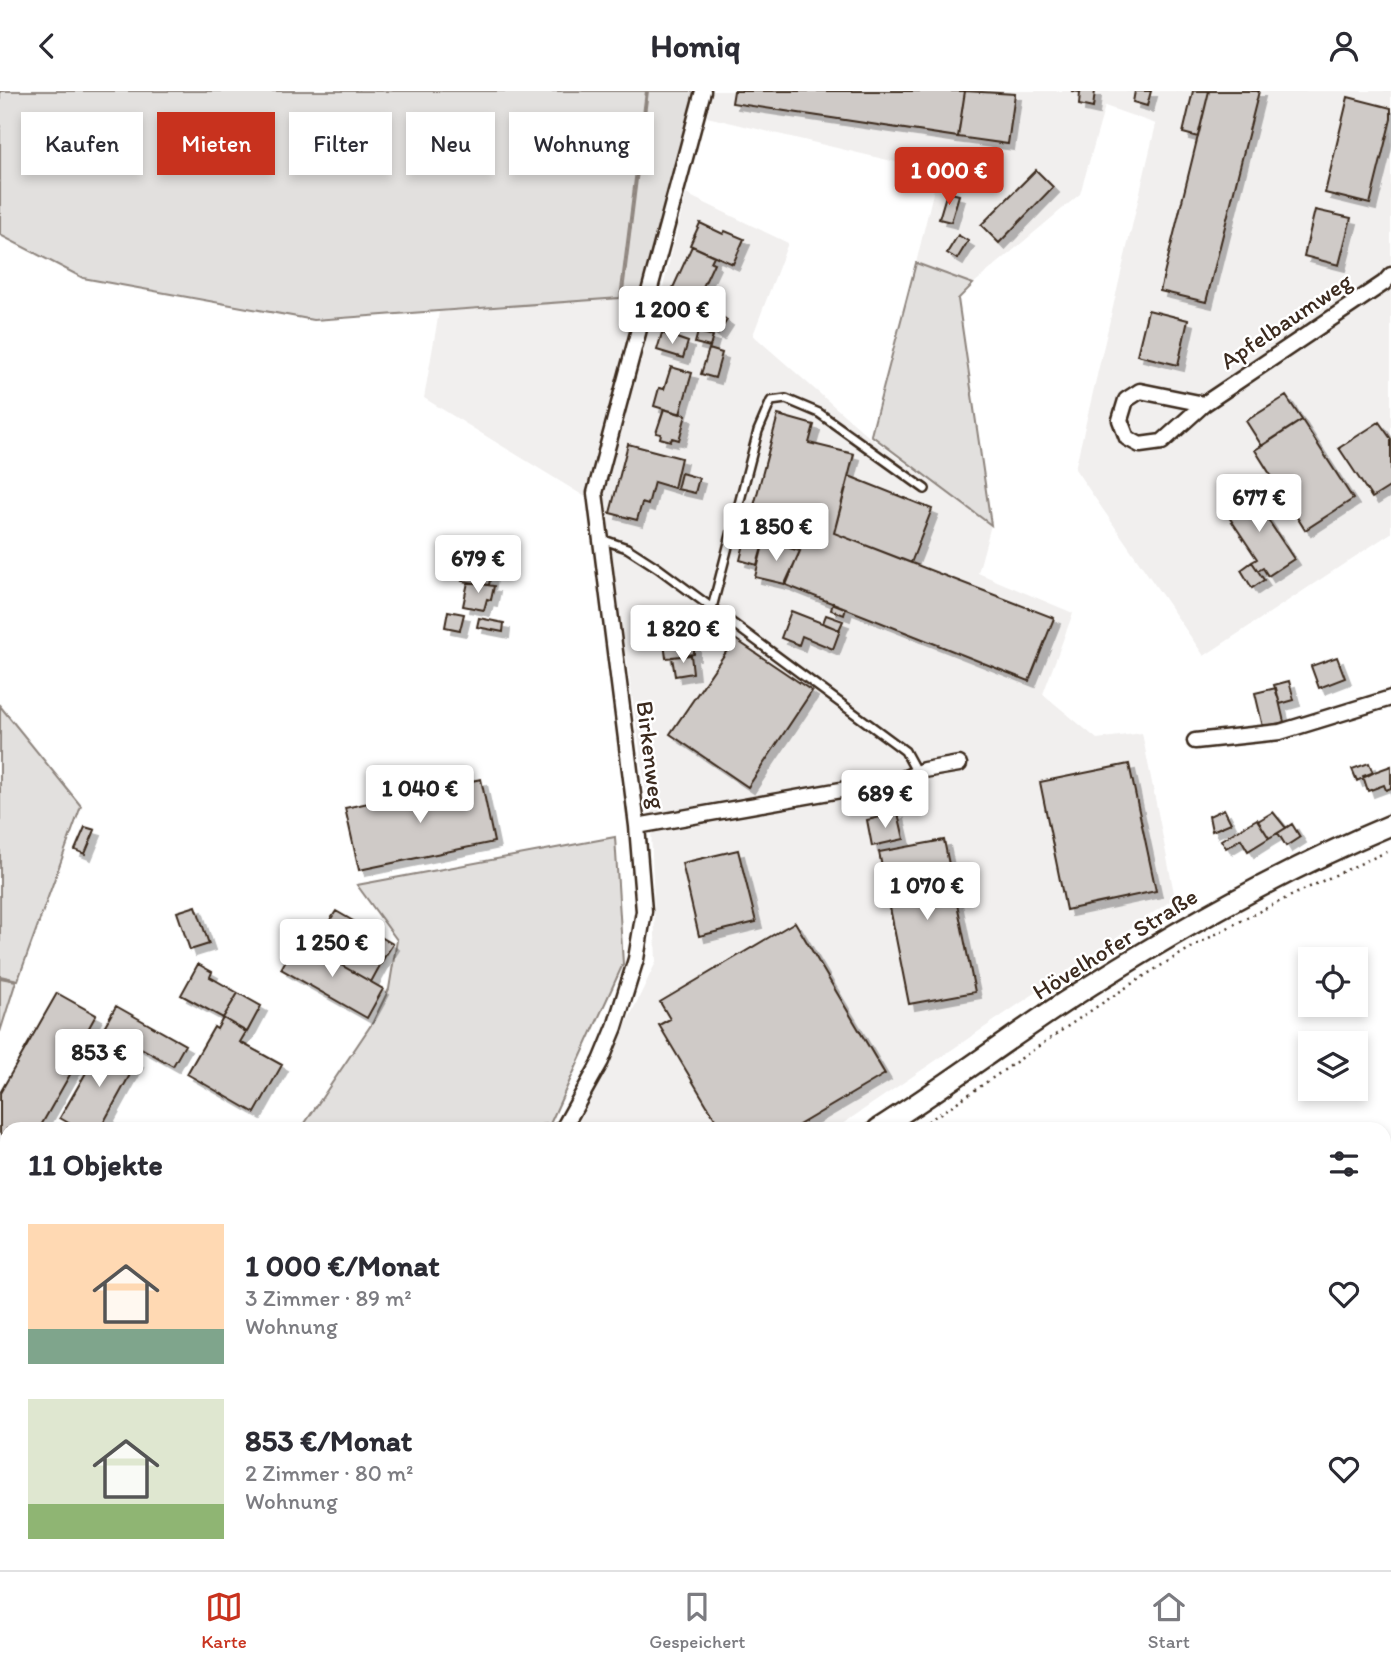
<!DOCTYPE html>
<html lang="de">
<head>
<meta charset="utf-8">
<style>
	body { margin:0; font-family:Itim,sans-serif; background:#f2f2f3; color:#2b2b33; height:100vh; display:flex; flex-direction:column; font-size:26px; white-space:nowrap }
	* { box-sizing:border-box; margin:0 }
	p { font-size:23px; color:#7c7c81 }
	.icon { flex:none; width:38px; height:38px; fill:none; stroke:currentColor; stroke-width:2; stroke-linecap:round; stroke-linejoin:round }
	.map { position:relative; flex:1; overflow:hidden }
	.side { position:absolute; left:0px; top:1031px; width:1391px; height:450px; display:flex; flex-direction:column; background:#fff; border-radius:21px 21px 0 0; box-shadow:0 4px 10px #0003 }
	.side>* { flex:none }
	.banner { position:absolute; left:21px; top:21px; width:700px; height:63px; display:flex; gap:14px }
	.buttons { position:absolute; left:1298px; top:856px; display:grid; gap:14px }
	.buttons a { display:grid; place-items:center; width:70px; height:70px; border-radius:0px; background:#fff; box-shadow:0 4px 10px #0003; font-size:35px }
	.price { position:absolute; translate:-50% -60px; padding:0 16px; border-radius:7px; background:#fff; color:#222; font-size:23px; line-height:46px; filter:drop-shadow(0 2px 4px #0008) }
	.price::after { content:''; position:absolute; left:50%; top:42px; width:21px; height:16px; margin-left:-10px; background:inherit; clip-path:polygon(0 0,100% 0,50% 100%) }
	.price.selected { background:#c8321e; color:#fff }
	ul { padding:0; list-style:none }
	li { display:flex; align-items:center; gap:21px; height:175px; padding:0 28px }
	li span { display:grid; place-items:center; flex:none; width:196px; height:140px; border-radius:0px; color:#555 }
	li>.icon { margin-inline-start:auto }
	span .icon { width:84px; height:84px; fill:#fffc; stroke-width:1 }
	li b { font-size:30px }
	h2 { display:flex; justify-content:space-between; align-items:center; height:84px; padding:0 28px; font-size:30px }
	.tag { padding:0 24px; border-radius:0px; background:#fff; box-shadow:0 4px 10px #0003; font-size:24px; line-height:63px }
	.tag.selected { background:#c8321e; color:#fff }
	header { display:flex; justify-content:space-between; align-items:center; height:91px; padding:0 28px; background:#fff; font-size:32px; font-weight:800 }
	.tabs { display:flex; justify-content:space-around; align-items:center; height:98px; border-top:2px solid #e1e1e2; background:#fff; font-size:19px; color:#7c7c81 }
	.tabs a { display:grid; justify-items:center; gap:4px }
	.tabs .selected { color:#c8321e }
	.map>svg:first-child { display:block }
	.built { fill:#f1efee }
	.green { fill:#e2e0de; stroke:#8e857e; stroke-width:2 }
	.building { fill:#cfcac7; stroke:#3b2a1e; stroke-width:2; filter:url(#shadow) }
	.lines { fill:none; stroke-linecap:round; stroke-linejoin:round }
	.lane-casing { stroke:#3b2a1e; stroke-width:12 }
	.street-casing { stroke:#3b2a1e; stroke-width:19 }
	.secondary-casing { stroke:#3b2a1e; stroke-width:24 }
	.path { stroke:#3b2a1e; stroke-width:2.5; stroke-dasharray:2 5; stroke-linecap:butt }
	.lane { stroke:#fff; stroke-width:7 }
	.street { stroke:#fff; stroke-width:14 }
	.secondary { stroke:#fff; stroke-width:19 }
	.labels { text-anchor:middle; stroke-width:5; stroke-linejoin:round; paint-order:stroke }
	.street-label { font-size:24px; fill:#3b2a1e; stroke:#fff }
</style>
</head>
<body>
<header><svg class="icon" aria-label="back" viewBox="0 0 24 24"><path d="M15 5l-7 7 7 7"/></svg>Homiq<svg class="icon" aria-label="person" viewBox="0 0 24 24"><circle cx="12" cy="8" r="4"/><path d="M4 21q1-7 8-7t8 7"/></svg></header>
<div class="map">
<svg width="1391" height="1479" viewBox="0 0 1391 1479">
	<defs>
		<filter id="shadow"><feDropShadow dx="6" dy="6" stdDeviation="0" flood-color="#0004"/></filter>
	</defs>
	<rect width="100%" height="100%" fill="#fff"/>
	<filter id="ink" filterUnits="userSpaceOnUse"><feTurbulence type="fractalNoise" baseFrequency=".0143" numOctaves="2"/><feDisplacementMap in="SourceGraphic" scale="14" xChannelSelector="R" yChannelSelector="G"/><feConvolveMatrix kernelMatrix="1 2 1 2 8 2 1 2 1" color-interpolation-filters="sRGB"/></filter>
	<g filter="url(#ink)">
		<path class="built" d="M713 0H1391V442L1204 565 1075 378 1156 33 1105 15 1080 103 973 193 916 172 938 81 707 26Z
			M686 103 788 152 753 244 868 345 991 434 978 482 1073 522 1043 603 1097 648 1142 642 1175 807 835 1038H576L656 871 651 736 605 418 424 307 439 221 661 205Z
			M7 1396V1474H419L420 1479H0V1398Z"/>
		<path class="green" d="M0 0H646L620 207 314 229 83 187 0 144Z
			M648 0H700L648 205 622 208Z
			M916 172 973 193 958 208 991 434 871 344Z
			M0 615 81 715 18 889 0 885Z
			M615 746 623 873 550 1033 496 1038H301L373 931 389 898 397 849 357 794Z
			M0 887 16 890 0 941Z
			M0 1080 7 1082V1342L0 1345Z"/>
		<path class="building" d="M734 0H965L958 46 732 12Z
			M965 0 1015 3 1008 53 958 46Z
			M1071 0H1095L1093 17 1079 14 1080 1Z
			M1135 0H1151L1147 15 1133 11Z
			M1193 0H1209L1198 46 1183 42Z
			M1209 0H1259L1206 211 1160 200Z
			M1348 6 1391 17V28L1370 113 1325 102Z
			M1036 79 1053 96 999 152 981 134Z
			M947 101 959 104 951 131 939 128Z
			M1315 119 1351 127 1339 174 1304 165Z
			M700 132 723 143 725 140 744 148 733 173 690 154Z
			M958 144 968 150 957 168 947 162Z
			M692 155 714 165 711 171 714 172 696 211 672 199Z
			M704 213 727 229 718 243 695 227Z
			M1148 219 1188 229 1178 274 1137 264Z
			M698 241 713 245 710 256 695 252Z
			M662 242 688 251 683 267 657 259Z
			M709 258 722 262 715 287 701 283Z
			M671 276 692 282 680 323 654 315 659 297 664 298Z
			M1286 305 1302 329 1262 355 1246 330Z
			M664 318 686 324 679 349 672 347 671 350 660 347 661 343 656 342Z
			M778 324 814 334 809 352 854 363 834 442 1054 527 1029 590 786 494 800 460 746 445Z
			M1302 329 1353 408 1305 439 1255 359Z
			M1379 331 1391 348V395L1372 407 1339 357Z
			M628 353 681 367 674 397 654 391 648 414 642 412 637 429 610 422Z
			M681 382 699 387 695 402 677 398Z
			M849 385 932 418 911 472 834 442Z
			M1249 400 1294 468 1268 485 1263 477 1258 480 1252 471 1257 468 1223 417Z
			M746 445 764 449 757 474 740 469Z
			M764 450 800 460 785 493 755 486Z
			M468 468 489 472 487 482 491 483 489 494 462 490Z
			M1252 471 1264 489 1252 497 1241 479Z
			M468 491 494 495 491 509 487 508 484 519 463 515Z
			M833 512 846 517 844 524 831 519Z
			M448 520 464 523 460 539 445 536Z
			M791 520 840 539 833 558 802 545 799 554 781 547Z
			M826 524 843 530 839 539 823 532Z
			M479 527 504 532 503 541 477 536Z
			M682 537 683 542 694 541V563L666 567 663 545H668L667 539Z
			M735 548 812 600 748 696 670 643Z
			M691 564 693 582 675 585 672 566Z
			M1337 566 1345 587 1319 597 1311 575Z
			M1289 590 1294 609 1280 613 1274 594Z
			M1276 597 1284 631 1263 636 1255 602Z
			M1369 672 1373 682 1357 690 1352 678Z
			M1129 673 1156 800 1066 819 1040 691Z
			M1391 675V697L1386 699 1384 694 1368 700 1363 685Z
			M481 688 494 751 359 779 345 717Z
			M1224 718 1231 732 1212 740 1209 725Z
			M1273 721 1286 737 1269 747 1258 730Z
			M898 722 904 748 872 755 867 729Z
			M1257 728 1269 747 1248 760 1241 748 1226 757 1221 749Z
			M1292 733 1300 746 1286 755 1278 742Z
			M85 736 95 739 85 763 75 759Z
			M944 749 975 901 909 913 879 761Z
			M738 759 756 831 699 845 682 772Z
			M196 815 209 853 190 859 177 821Z
			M336 820 393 853 384 867 327 834Z
			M795 831 885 983 792 1038H721L659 934 670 928 660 911Z
			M325 832 384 867 371 891 311 857Z
			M297 849 383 898 367 927 281 878Z
			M198 873 212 881 210 886 238 902 223 927 181 904Z
			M57 902 96 924 86 942 92 945 39 1038H7V1046L0 1042V1002Z
			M238 902 261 915 247 941 223 927Z
			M116 915 185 954 173 975 104 936Z
			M223 927 246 941 240 951 282 974 255 1022 187 983 214 936 217 938Z
			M103 952 137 971 100 1038H79L60 1027Z
			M7 1445V1474H296L297 1476 307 1474H345L347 1479H0V1447Z
			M567 1474H605L606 1479H568Z"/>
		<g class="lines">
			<g class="lane-casing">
				<path id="lane" d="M601 448 627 457 658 477 893 651 905 660 917 682
					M712 517 758 340 771 310 786 308 819 322 925 398"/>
			</g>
			<g class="street-casing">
				<path id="street" d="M1204 313 1140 300 1126 309 1120 329 1127 347 1140 354 1162 351 1204 313 1384 192 1391 184
					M1195 650 1280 641 1391 607
					M637 735 903 688 924 679 959 673
					M563 1038 601 970 615 936 636 868 644 820 637 735 595 402 703 0
					M435 1474 436 1479
					M539 1479H552"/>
			</g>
			<g class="secondary-casing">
				<path id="secondary" d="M878 1038C941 998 1001 953 1063 912 1168 844 1276 782 1391 734
					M0 1376 7 1374"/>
			</g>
			<path class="path" d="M916 1038C1010 978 1099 909 1196 854 1259 819 1325 788 1391 759"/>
			<use href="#lane" class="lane"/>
			<use href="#street" class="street"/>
			<use href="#secondary" class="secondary"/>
		</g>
	</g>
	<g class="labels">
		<g class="street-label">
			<text transform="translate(1286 230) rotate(-34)" y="8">Apfelbaumweg</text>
			<text transform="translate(651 664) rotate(83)" y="8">Birkenweg</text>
			<text transform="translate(1115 853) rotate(-32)" y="8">Hövelhofer Straße</text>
		</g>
	</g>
</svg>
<div class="buttons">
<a><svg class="icon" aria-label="locate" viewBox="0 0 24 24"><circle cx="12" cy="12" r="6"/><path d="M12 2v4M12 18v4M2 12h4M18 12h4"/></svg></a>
<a><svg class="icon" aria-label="layers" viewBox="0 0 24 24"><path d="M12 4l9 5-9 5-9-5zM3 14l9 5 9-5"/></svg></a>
</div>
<b class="price selected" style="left:949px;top:116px">1 000 €</b>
<b class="price" style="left:672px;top:255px">1 200 €</b>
<b class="price" style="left:1259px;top:443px">677 €</b>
<b class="price" style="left:776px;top:472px">1 850 €</b>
<b class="price" style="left:478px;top:504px">679 €</b>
<b class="price" style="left:683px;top:574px">1 820 €</b>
<b class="price" style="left:420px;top:734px">1 040 €</b>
<b class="price" style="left:885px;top:739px">689 €</b>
<b class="price" style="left:927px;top:831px">1 070 €</b>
<b class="price" style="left:332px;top:888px">1 250 €</b>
<b class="price" style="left:99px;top:998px">853 €</b>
<div class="banner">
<a class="tag">Kaufen</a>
<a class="tag selected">Mieten</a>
<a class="tag">Filter</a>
<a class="tag">Neu</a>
<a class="tag">Wohnung</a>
</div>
<section class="side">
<h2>11 Objekte<svg class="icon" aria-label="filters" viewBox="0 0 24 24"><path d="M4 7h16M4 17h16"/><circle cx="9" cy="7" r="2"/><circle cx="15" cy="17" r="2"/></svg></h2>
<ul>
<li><span style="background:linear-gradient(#ffd9b3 75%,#7fa58c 0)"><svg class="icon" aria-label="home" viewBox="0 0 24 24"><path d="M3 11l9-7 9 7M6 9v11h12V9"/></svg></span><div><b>1 000 €/Monat</b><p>3 Zimmer · 89 m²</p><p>Wohnung</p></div><svg class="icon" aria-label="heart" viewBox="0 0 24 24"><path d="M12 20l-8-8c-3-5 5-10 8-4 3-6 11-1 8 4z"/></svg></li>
<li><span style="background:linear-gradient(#dfe7d0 75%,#8fb573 0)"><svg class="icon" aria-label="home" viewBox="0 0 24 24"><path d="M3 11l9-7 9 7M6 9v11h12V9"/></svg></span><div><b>853 €/Monat</b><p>2 Zimmer · 80 m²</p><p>Wohnung</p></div><svg class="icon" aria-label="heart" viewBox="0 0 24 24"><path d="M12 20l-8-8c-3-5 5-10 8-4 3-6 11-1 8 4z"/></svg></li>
</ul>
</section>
</div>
<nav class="tabs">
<a class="selected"><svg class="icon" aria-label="map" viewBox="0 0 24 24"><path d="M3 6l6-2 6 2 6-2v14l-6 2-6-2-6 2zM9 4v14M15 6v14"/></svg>Karte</a>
<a><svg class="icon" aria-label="saved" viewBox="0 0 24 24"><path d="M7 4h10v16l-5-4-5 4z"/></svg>Gespeichert</a>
<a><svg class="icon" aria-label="home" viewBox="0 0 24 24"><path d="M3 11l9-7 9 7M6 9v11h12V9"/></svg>Start</a>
</nav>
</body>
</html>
